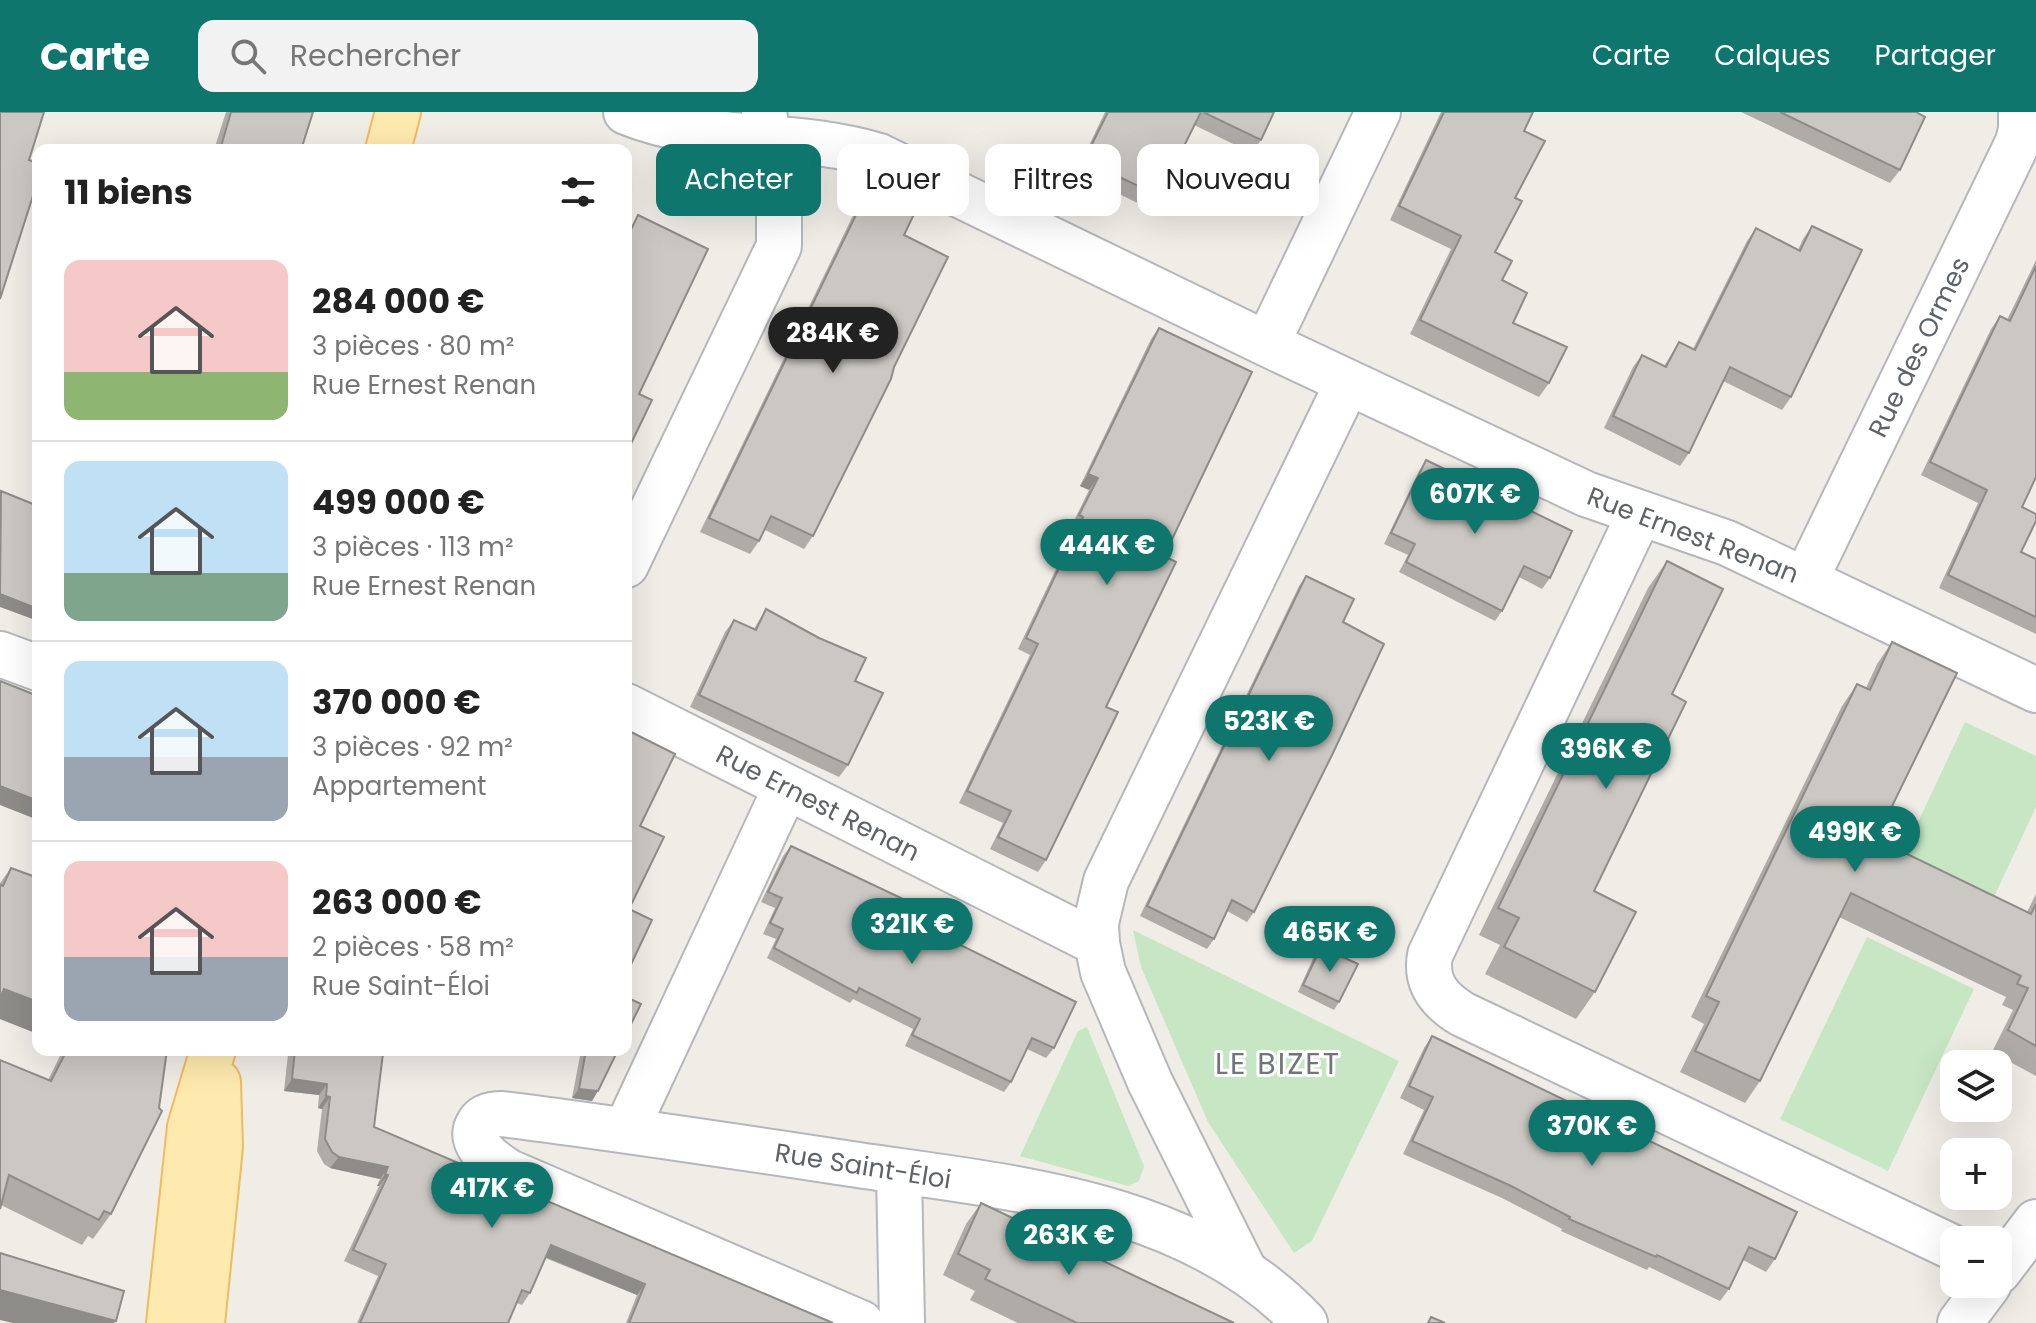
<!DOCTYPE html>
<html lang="fr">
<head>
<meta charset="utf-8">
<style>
	body { margin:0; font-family:Poppins,sans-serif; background:#f2f2f2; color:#222; height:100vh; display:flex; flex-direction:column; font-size:30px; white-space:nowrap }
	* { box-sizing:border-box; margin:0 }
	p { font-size:26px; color:#767676 }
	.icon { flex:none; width:44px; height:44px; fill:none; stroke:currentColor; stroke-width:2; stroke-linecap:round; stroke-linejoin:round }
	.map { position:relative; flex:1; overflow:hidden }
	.drawer { position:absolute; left:32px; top:32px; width:600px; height:912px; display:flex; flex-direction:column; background:#fff; border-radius:16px; box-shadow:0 8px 32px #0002 }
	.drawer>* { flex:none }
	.guide { position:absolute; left:656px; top:32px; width:760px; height:72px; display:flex; gap:16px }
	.tools { position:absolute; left:1940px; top:938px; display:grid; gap:16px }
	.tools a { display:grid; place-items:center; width:72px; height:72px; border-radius:16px; background:#fff; box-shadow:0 8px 32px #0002; font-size:40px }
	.price { position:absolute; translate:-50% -68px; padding:0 18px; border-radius:28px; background:#0f766e; color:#fff; font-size:26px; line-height:52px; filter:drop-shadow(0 2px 4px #0008) }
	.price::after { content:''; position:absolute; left:50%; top:48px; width:24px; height:18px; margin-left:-12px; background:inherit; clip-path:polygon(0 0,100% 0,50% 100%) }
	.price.active { background:#222; color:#fff }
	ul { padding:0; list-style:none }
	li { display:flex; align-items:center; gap:24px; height:200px; padding:0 32px }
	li+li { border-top:2px solid #e0e0e0 }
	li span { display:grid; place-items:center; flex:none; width:224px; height:160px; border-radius:16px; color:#555 }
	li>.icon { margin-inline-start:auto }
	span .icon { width:96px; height:96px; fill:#fffc; stroke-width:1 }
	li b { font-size:34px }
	h2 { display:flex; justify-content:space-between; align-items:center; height:96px; padding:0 32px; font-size:34px }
	.pill { padding:0 28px; border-radius:16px; background:#fff; box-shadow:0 8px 32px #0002; font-size:28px; line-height:72px }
	.pill.active { background:#0f766e; color:#fff }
	header { display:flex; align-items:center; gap:48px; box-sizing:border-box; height:112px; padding:0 40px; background:#0f766e; color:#fff }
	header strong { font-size:38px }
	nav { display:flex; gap:44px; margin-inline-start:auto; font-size:28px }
	.search { width:560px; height:72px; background:#f2f2f2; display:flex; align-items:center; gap:20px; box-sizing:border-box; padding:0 28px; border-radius:16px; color:#767676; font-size:30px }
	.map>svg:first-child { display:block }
	.green { fill:#c7e7c4 }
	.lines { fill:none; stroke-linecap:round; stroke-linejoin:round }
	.minor-casing { stroke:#b4b7bb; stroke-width:48 }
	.major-casing { stroke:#f0ba5f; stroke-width:48 }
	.minor { stroke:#fff; stroke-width:44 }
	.major { stroke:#feeaae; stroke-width:44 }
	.wall { fill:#afaca8 }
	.shaded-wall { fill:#8e8c88 }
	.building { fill:#cbc8c3; stroke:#8e8c88; stroke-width:2 }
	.labels { text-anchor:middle; stroke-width:6; stroke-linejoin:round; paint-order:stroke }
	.street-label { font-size:26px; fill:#5e6367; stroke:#fff }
	.quarter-label { font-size:30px; letter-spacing:2px; fill:#6f7579; stroke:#fff }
</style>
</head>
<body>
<header>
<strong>Carte</strong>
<div class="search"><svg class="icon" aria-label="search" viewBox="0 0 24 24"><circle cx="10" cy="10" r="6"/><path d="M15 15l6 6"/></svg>Rechercher</div>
<nav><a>Carte</a><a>Calques</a><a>Partager</a></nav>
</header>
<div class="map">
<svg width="2036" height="1211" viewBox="0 0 2036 1211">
	<rect width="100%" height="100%" fill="#f0ede7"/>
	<path class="green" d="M1965 610 2036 644V695L1987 800 1896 757Z
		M1133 818 1399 949 1312 1129 1294 1141 1208 1010 1141 855Z
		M1867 825 1974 877 1888 1059 1780 1007Z
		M1087 915 1144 1054 1139 1069 1128 1074 1020 1044 1078 919Z"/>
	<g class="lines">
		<g class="minor-casing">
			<path id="minor" d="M626 0C706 33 796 18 879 44L1267 232 1586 382 1727 431 2036 578
				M1267 232 1378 0
				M1640 401 1430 843C1425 871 1439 888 1462 902L1954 1136
				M626 453 779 134V91L764 0
				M1806 467 2018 30 2021 17V0
				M0 542 38 556
				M626 594 1097 831
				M626 1018 786 675
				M899 1060 902 1211
				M1243 1156 1150 970 1103 860 1097 831 1096 811 1106 769 1348 270
				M1998 1160 2036 1110
				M861 1211 509 1060C494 1051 465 1031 479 1011 484 1003 493 1002 502 1002 614 1016 726 1033 838 1050 1000 1075 1187 1085 1305 1211
				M1960 1211 1989 1172"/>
		</g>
		<g class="major-casing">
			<path id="major" d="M388 38 398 0
				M169 1211 190 1015 213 938
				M202 1211 220 1035 218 970"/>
		</g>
		<use href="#minor" class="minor"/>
		<use href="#major" class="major"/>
	</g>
	<path class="wall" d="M226 0H313L301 38H214Z
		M1105 0H1274L1261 28 1252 41 1194 13 1159 84 1150 97 1076 61Z
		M1441 0H1533L1524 19 1515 86 1495 140 1513 211 1549 271 1539 285 1410 222 1451 137 1390 108Z
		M1741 0H1916L1900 58 1890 71Z
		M868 78 904 123 894 255 813 424 804 437 765 418 759 429 750 442 700 420 859 91Z
		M638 103 639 282 626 342V124Z
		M1812 114 1791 285 1782 298 1723 269 1689 341 1680 354 1604 316 1633 255 1642 243 1664 254 1679 230 1693 237 1747 129 1756 116 1798 138 1803 127Z
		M2036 148V365L2022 395 2021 440 2036 447V522L1939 476 1978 391 1921 363 1991 217 2000 204 2007 208Z
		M1159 216 1164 444 1046 748 1038 760 990 737 1003 711 959 691 1030 543 1018 537 1075 417 1071 415 1089 378 1080 374 1151 227Z
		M1426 348 1550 466 1542 477 1519 465 1502 499 1495 509 1399 460 1408 443 1384 432 1419 359Z
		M1667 449 1672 582 1594 779 1595 880 1576 907 1485 862 1500 833 1479 823 1648 476Z
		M1306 464 1343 510 1254 800 1247 810 1227 799 1214 827 1207 837 1140 804 1299 474Z
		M766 497 855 569 848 653 839 665 690 595 725 520 734 508 754 517Z
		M1892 530 1876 727 2027 800 2036 782V964L1992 940 2013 898 2002 893 2006 885 1839 805 1760 969 1745 991 1680 960 1704 912 1691 905 1842 594 1857 572 1866 576 1877 552Z
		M791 734 930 818 1054 936 1046 946 1027 937 1011 970 1004 980 905 934 913 917 853 887 850 891 767 846 776 827 763 822 775 796 761 790 783 744Z
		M11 756 38 766V922L0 907V771Z
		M1321 835 1339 890 1334 898 1298 880 1315 842Z
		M1432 924 1775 1147 1766 1160 1743 1148 1729 1177 1720 1189 1649 1155 1647 1158 1561 1119 1562 1117 1502 1086 1403 1042 1424 998 1400 986 1424 936Z
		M63 938H167L111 1102 93 1127 88 1124 82 1133 1 1093 0 948 48 968Z
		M290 938H360L374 1015 833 1211H626L637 1183 545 1146 530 1181 522 1193 517 1191 508 1211H357L378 1164 344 1149 379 1074H377L380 1067 330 1056 324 1052 317 1039 322 997 318 996 319 983 284 979 288 942Z
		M562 938H618L592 989 572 986 580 944 562 939Z
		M981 1091 1234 1211H1018L970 1188 975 1179 943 1163 966 1112Z"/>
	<path class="shaded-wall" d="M1088 362 1098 366 1089 378 1080 374Z
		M0 482 38 497V509L0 495Z
		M0 674 38 689V708L0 693Z
		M4 877 38 890V922L0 907V882Z
		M562 938H584L580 944 562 939Z
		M292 967 327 972 319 983 284 979Z
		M579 977 598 979 592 989 572 986Z
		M326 984 330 985 322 997 318 996Z
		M339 1045 388 1055 380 1067 330 1056Z
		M385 1062 388 1063 379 1074H377Z
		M551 1133 645 1172 637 1183 543 1144Z
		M0 1178 116 1209 114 1211H13L0 1208Z"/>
	<path class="building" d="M0 0H44L29 48 38 51V68L0 187Z
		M231 0H313L301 38H220Z
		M1108 0H1201L1159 84 1084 48Z
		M1203 0H1274L1261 28Z
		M1444 0H1533L1524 19 1545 29 1515 86 1522 89 1495 140 1512 149 1502 168 1527 181 1513 211 1567 235 1549 271 1420 208 1461 124 1399 94Z
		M1780 0H1916L1925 5 1900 58Z
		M868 78 915 100 904 123 948 145 894 255 891 267 813 424 771 404 759 429 709 406Z
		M638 103 708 137 639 282 652 288 626 342V126H627Z
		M1812 114 1862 138 1791 285 1730 255 1689 341 1613 304 1642 243 1666 255 1679 230 1695 238 1756 116 1800 139Z
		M2036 154V365L2022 395 2036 402V409L2021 440 2036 447V505L1948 463 1987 378 1930 350 2000 204 2010 209Z
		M1159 216 1252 260 1164 444 1176 450 1106 595 1118 600 1046 748 998 725 1011 699 967 679 1038 532 1026 526 1083 405 1079 403 1098 366 1088 362Z
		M1426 348 1572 419 1550 466 1524 454 1502 499 1406 450 1415 432 1391 421Z
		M1 379 38 394V497L0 482Z
		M1667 449 1723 477 1672 582 1686 590 1594 779 1636 800 1595 880 1504 835 1519 806 1498 796Z
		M1306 464 1354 487 1343 510 1384 532 1333 641 1254 800 1232 788 1214 827 1147 794Z
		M766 497 819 526 866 546 855 569 883 581 848 653 699 583 734 508 756 518Z
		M1892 530 1957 561 1876 727 2031 802 2036 792V934L2008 918 2028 876 2017 872 2021 864 1851 781 1760 969 1695 939 1719 890 1706 884 1857 572 1870 578Z
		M0 569 38 584V689L0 674Z
		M629 619 675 642 640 714 664 725 629 797 652 808 626 863V625Z
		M791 734 937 803 930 818 1076 890 1054 936 1032 926 1011 970 912 923 920 907 859 876 857 881 774 836 783 817 770 811 782 786 768 780Z
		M11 756 38 766V890L4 877 0 886V773L3 774Z
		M1321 835 1358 852 1339 890 1303 873Z
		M626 885 641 892 626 922Z
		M1432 924 1797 1100 1775 1147 1749 1135 1729 1177 1657 1143 1656 1145 1569 1107 1570 1105 1511 1074 1412 1029 1433 985 1409 974Z
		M67 938H167L159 996 162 999 111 1102 104 1099 99 1108 9 1063 0 1097V948L51 969Z
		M295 938H360L383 941 374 1015 833 1211H629L645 1172 551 1133 530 1181 522 1178 508 1211H360L386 1152 353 1138 388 1063 385 1062 388 1055 339 1045 332 1040 325 1027 330 985 326 984 327 972 292 967Z
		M586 938H618L598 979 579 977Z
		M981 1091 1234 1211H1077L985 1167 990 1158 958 1142Z
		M0 1141 124 1179 116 1209 0 1178Z
		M1431 1205 1445 1211H1428Z"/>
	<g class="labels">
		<g class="street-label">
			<text transform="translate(1919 235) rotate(-64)" y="9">Rue des Ormes</text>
			<text transform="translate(1693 423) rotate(21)" y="9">Rue Ernest Renan</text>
			<text transform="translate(818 691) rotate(27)" y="9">Rue Ernest Renan</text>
			<text transform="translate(863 1054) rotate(9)" y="9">Rue Saint-Éloi</text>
		</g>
		<g class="quarter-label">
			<text x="1278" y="962">LE BIZET</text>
		</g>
	</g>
</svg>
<div class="tools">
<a><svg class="icon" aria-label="layers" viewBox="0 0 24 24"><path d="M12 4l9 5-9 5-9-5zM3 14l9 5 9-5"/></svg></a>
<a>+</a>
<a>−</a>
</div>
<b class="price active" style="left:833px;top:263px">284K €</b>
<b class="price" style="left:1475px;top:424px">607K €</b>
<b class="price" style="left:1107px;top:475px">444K €</b>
<b class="price" style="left:1269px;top:651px">523K €</b>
<b class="price" style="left:1606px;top:679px">396K €</b>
<b class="price" style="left:1855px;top:762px">499K €</b>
<b class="price" style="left:912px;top:854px">321K €</b>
<b class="price" style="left:1330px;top:862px">465K €</b>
<b class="price" style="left:1592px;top:1056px">370K €</b>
<b class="price" style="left:492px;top:1118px">417K €</b>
<b class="price" style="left:1069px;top:1165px">263K €</b>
<div class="guide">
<a class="pill active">Acheter</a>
<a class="pill">Louer</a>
<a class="pill">Filtres</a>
<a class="pill">Nouveau</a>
</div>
<section class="drawer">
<h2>11 biens<svg class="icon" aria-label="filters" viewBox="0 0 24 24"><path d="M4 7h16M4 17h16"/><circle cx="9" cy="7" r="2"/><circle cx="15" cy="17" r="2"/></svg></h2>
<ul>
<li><span style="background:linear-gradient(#f6c9c9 70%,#8fb573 0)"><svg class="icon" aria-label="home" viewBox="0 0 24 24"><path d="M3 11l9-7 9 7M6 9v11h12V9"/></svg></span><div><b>284 000 €</b><p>3 pièces · 80 m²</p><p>Rue Ernest Renan</p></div></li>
<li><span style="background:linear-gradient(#bfe0f5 70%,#7fa58c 0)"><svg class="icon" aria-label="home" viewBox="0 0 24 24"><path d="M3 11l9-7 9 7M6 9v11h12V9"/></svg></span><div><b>499 000 €</b><p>3 pièces · 113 m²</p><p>Rue Ernest Renan</p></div></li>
<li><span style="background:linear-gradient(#bfe0f5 60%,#9aa5b1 0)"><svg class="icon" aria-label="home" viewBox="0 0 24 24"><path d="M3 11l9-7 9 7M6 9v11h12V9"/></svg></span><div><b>370 000 €</b><p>3 pièces · 92 m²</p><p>Appartement</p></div></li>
<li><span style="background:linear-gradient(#f6c9c9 60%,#9aa5b1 0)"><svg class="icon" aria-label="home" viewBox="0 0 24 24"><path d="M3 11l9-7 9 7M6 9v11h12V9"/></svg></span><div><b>263 000 €</b><p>2 pièces · 58 m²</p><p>Rue Saint-Éloi</p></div></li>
</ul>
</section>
</div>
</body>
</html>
